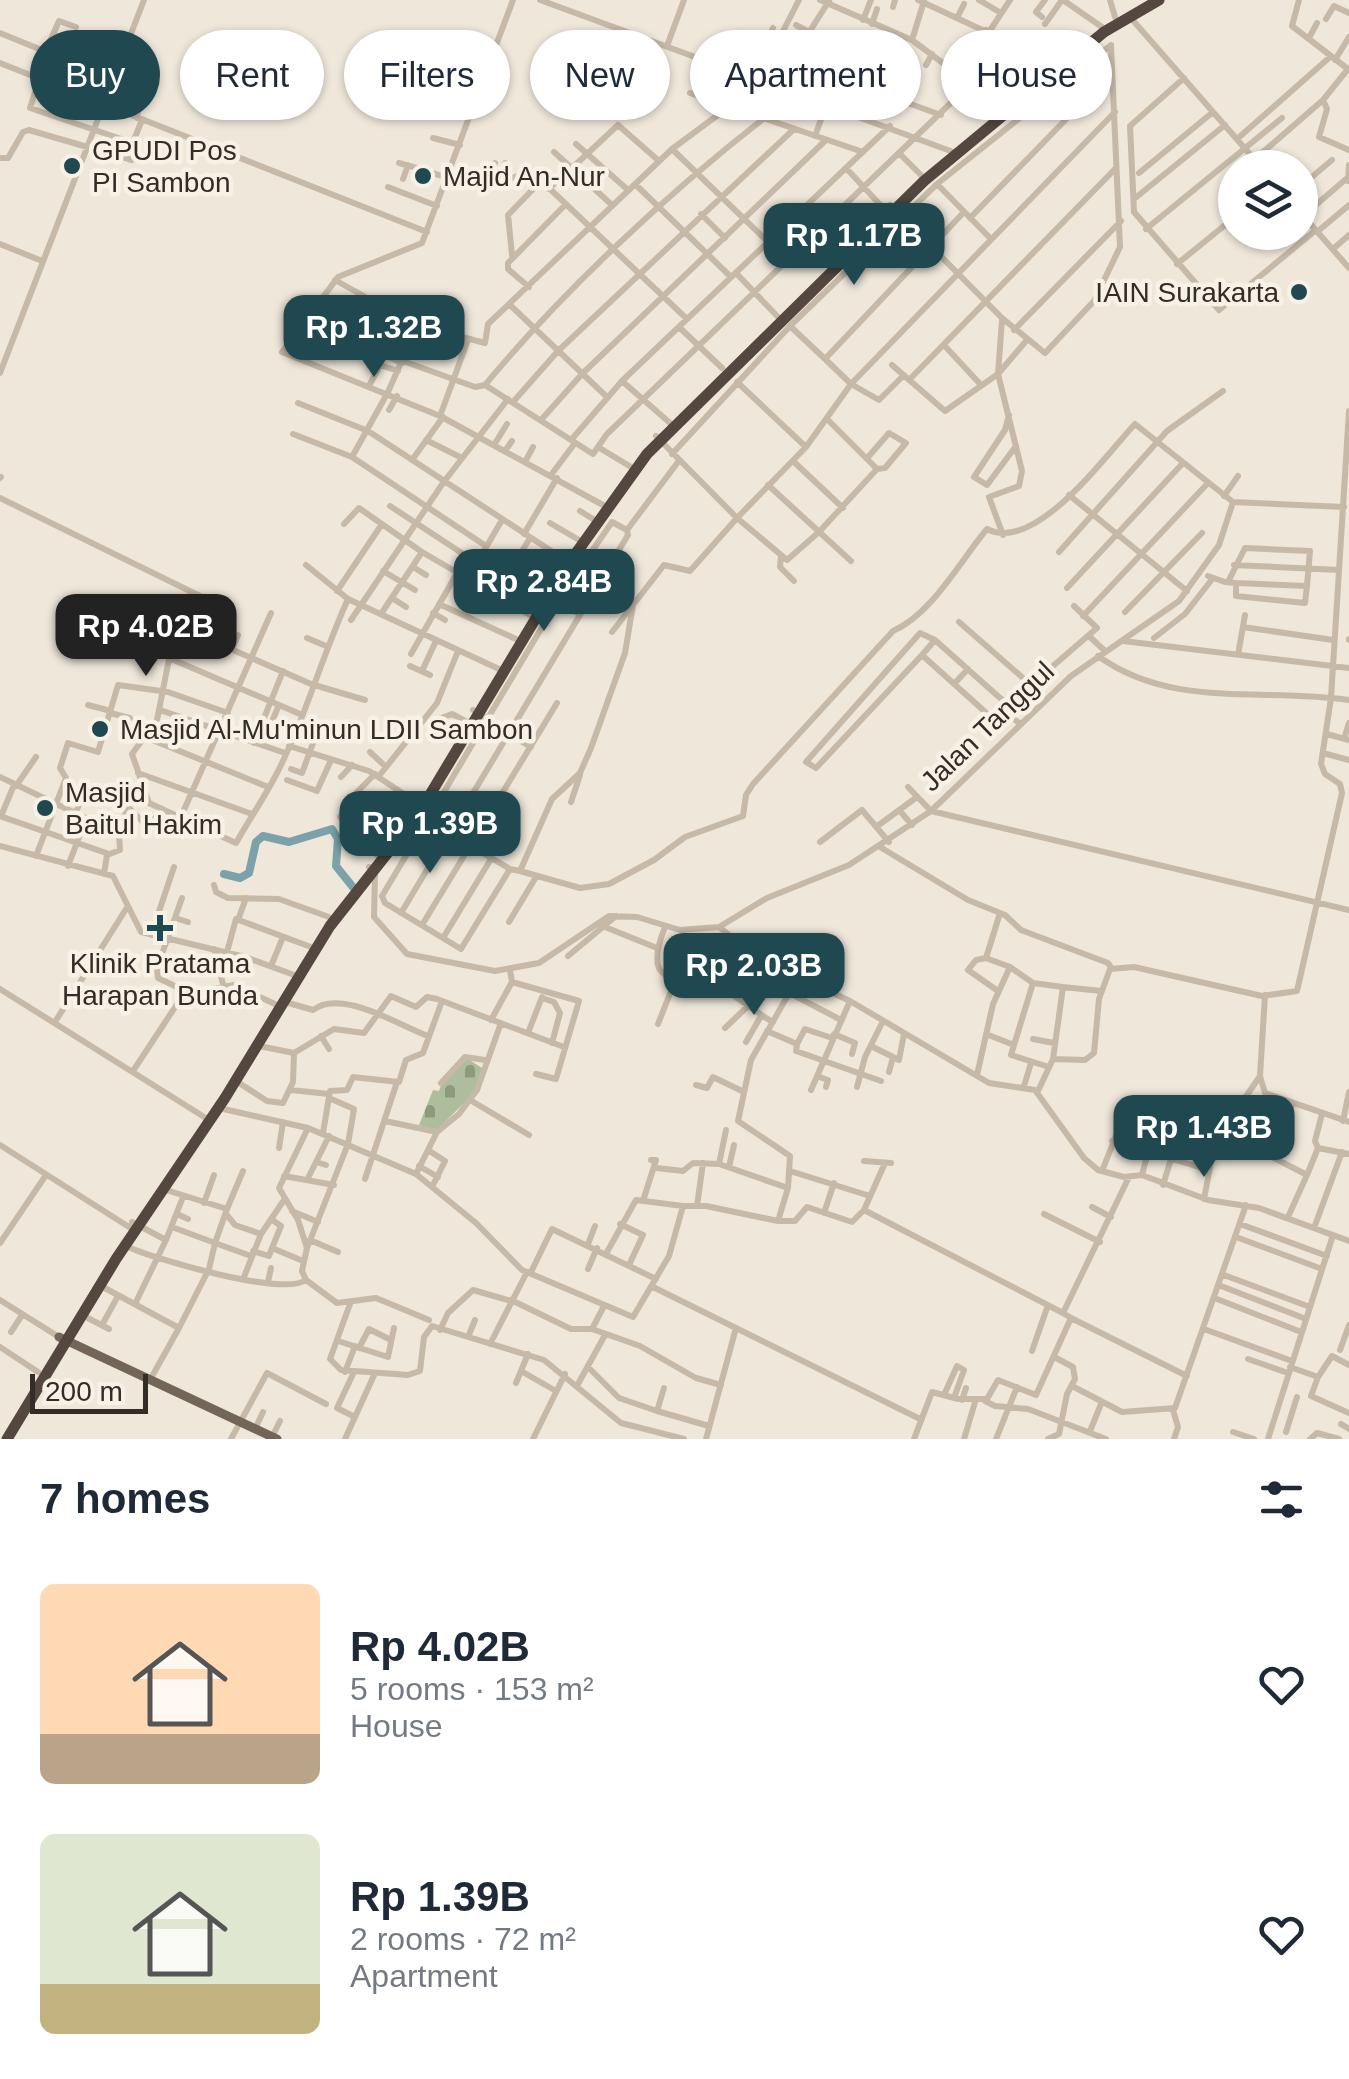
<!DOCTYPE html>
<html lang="en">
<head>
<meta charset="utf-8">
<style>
	body { margin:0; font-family:Arial,sans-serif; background:#f6f6f7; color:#1f2937; height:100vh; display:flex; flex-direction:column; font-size:38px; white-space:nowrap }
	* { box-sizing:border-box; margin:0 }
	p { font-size:32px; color:#747a83 }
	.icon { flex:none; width:55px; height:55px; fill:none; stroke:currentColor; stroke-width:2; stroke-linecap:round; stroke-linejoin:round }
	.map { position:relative; height:1439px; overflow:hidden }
	.details { display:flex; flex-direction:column; background:#fff; flex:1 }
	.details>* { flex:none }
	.banner { position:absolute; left:30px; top:30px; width:1290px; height:90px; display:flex; gap:20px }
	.fabs { position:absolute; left:1218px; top:150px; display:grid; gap:20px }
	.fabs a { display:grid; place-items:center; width:100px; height:100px; border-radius:50%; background:#fff; box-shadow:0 2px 8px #0004; font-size:50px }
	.scale { position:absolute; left:30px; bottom:25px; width:118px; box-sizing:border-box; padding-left:10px; border:5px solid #332c27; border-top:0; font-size:28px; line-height:35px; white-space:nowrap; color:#332c27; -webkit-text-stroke:8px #f7f1e6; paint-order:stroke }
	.price { position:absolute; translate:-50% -85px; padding:0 22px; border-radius:20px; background:#204851; color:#fff; font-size:32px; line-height:65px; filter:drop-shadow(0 2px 5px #0008) }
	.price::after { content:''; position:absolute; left:50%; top:60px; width:30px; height:22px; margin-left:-15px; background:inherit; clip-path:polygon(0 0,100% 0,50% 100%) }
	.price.selected { background:#222; color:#fff }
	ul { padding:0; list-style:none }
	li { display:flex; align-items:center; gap:30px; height:250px; padding:0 40px }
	li span { display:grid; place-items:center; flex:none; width:280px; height:200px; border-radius:15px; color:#555 }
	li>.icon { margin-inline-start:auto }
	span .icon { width:120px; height:120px; fill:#fffc; stroke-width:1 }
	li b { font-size:42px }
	h2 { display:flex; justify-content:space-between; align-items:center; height:120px; padding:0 40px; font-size:42px }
	.chip { padding:0 35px; border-radius:45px; background:#fff; box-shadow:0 2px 8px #0004; font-size:35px; line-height:90px }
	.chip.selected { background:#204851; color:#fff }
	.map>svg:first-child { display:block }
	.cemetery { fill:url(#cemetery-stones) }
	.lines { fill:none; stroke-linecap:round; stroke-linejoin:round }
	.river { stroke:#7ba2aa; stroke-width:8 }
	.minor { stroke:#c6b9a7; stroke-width:6 }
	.major { stroke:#746559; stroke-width:9 }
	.highway { stroke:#53473f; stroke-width:11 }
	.poi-dot { fill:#204851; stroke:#f7f1e6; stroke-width:4 }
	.labels { text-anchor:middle; stroke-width:9; stroke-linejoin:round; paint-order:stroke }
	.poi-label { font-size:28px; fill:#332c27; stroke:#f7f1e6; text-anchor:start }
	.street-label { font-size:28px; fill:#332c27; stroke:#f7f1e6 }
</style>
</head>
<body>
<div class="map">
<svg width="1349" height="1439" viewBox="0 0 1349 1439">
	<defs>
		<pattern id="cemetery-stones" width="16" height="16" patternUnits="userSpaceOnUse" patternTransform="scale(2.5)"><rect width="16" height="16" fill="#aebd9b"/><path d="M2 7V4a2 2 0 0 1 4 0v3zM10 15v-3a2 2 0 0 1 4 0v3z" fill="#8e9a7e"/></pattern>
	</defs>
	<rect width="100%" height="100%" fill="#efe7da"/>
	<path class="cemetery" d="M468 1059 482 1068 475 1092 436 1131 419 1125 433 1090 439 1091 444 1077Z"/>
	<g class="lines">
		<path class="river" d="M224 874 240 878 249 873 256 842 263 836 289 842 332 829 338 839 336 866 356 891"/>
		<path class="minor" d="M540 0 956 153
			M820 0 912 40 1007 111
			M918 0 1004 40 1048 71
			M979 0 1001 13
			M1063 0 1102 27
			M1110 0 1115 17
			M1299 0 1292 26 1348 69
			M893 7 895 0
			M1042 17 1036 12 1045 0
			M1130 17 1262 168
			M957 18 964 4
			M1326 19 1334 6 1349 13
			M863 20 871 0
			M872 24 877 9
			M1045 24 1062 0
			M796 25 809 32
			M989 32 1010 0
			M0 33 113 79
			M782 33 799 0
			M1310 36 1317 23
			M912 40 924 1
			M740 42 941 115
			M667 46 684 0
			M46 50 59 21 76 27
			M762 50 773 28
			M886 58 894 33
			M1031 58 1041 43
			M1335 60 1349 37
			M0 63 427 232
			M926 65 932 54
			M957 72 986 30
			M1184 78 1130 126 1134 212 1219 310 1316 230
			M110 86 141 94 137 118
			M775 86 829 1
			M871 91 877 75
			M690 93 863 152
			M893 99 903 70
			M1323 100 1327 109 1319 137 1349 150
			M738 109 754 79
			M815 136 836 78
			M433 138 460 145
			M1237 139 1330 57
			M133 142 142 120
			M576 144 628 190
			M672 149 768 242
			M554 152 612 205
			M900 154 921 175
			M0 158H8L23 132 29 130 132 160 136 144 30 108 40 77
			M1255 159 1323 100 1348 69
			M399 163C448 176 482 197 530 170L687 319
			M572 168 618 125 659 161
			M846 168 885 210
			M1139 173 1213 112
			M403 179 408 165
			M1348 181 1349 165
			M487 182 495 163
			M498 182 505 163
			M635 184 731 277
			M388 187 437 206
			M1300 187 1332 160
			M549 189 570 166
			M1134 199 1225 125
			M890 205 1002 318 1045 353 1094 301 1120 247 1111 45 937 184 991 239
			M1300 212 1349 268
			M701 214 725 238
			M1303 216 1346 179
			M970 218 1112 72
			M792 219 829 264
			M1146 229 1282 118
			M1317 232 1349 205
			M1259 234 1260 232
			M0 244 42 261
			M1333 249 1349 235
			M512 255 508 215 541 181
			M1177 264 1235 217
			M736 273 777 316
			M335 280 369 299 447 327
			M529 287 508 269V263L566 204
			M1211 302 1230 285
			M510 305 607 397
			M307 318 402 363
			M1002 320 998 374 1026 341
			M417 325 485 343 488 324 672 149 730 106
			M679 327 722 368
			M1014 330 1121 221
			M457 338 461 323
			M392 340 408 347
			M944 345 980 384
			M282 352 338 277 422 243 513 0
			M282 352 440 416 603 505
			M825 359 790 326 937 184
			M403 361 475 387 485 385C562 292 668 193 763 119
			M892 365 945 411 998 374 1022 471 1019 486 989 497 1003 535
			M0 373 144 0
			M904 375 879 400 851 384 1115 112
			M909 380 1116 168
			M622 381 670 423
			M485 385 593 454 607 434 985 70
			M369 386 380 365 398 371
			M513 402 558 351 794 129
			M298 403 368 431 568 562
			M389 410 397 396
			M1009 415 1005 430 974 477 987 485 1016 446
			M440 416 468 340
			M541 420 582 374 826 140
			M293 434 352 457 486 546
			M656 436 737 518 806 447 737 382
			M426 440 462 458
			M571 440 622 381 890 126
			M494 445 507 424
			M598 447 631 467
			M806 447 851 384 825 359 964 212
			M505 451 512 441
			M672 454 790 326
			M869 456 889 433 906 443 885 468 877 469
			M352 457 388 392 421 317
			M412 460 443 417
			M793 461 843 508
			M525 462 533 447
			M551 475 575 443
			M0 478 1 477
			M768 485 851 561
			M1069 495 1187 591
			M1224 496 1238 476
			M0 498 202 597 203 606 185 629
			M1233 502 1344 507
			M390 506 477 563
			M580 511 593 519
			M550 523 579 540
			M344 524 359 508 422 552 535 618
			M524 534 557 478
			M1059 552 1167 431 1223 391
			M781 556 780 567 794 581
			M306 565 348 599 499 669
			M1234 565 1339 570
			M413 567 426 575
			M383 571 415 590
			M1208 576 1225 582 1236 583 1307 586 1310 551 1245 548 1228 582
			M468 578 502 520
			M1236 583V596L1305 603 1307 586
			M1067 588 1183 463
			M337 591 382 524
			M496 594 530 538
			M392 598 406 607
			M348 599C322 656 305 719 276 775 264 798 249 820 236 843L149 803 132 754 157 720 170 654 185 629 311 684 365 700
			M557 602 578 613
			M439 604 516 639
			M1125 612 1202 533
			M433 613 445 620
			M381 614 422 552
			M1083 616 1208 483
			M351 620 443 483 508 399
			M959 622 1031 685 1097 628 1074 606
			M1243 627 1333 640
			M612 632 664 565 690 571 737 518 787 560 819 532 877 469 828 420
			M1089 636 1105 651
			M307 638 326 646
			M1154 638 1185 614 1213 578
			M1349 640V639
			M1123 641 1349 668
			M232 649 238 635
			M411 654 457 573
			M922 655 816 768 806 762 920 633 935 640
			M1238 655 1245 615
			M1098 656C1173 710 1263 687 1349 700
			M169 658 300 714
			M410 666 430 675
			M422 671 436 641
			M954 684 968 669
			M88 705 111 711
			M160 710 285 753
			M473 710 508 731
			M1006 712 993 719 922 655 935 640 1009 706 1006 712 1020 724
			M110 713 130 718
			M273 719 279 705
			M436 720 452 714 467 722
			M281 732 292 736
			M507 733 531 747
			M1327 734 1349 740
			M145 737 268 787
			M1344 739 1349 723
			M254 743 283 671
			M289 746 369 771 419 804
			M370 752 386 767
			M1323 753 1349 760
			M291 769 302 773 319 727
			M138 773 252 814
			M375 774 351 798 340 817 378 856
			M379 776 437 703 458 651
			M0 777 119 834
			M341 777 352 765
			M287 780 317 791 331 760
			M16 786 36 757
			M908 787 931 811 1349 910
			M571 802 580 775
			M899 810 912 825
			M75 814 84 793
			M0 816 109 854
			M1 816 14 785
			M180 819 271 613
			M427 820 510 869 461 949 385 903 382 896 557 602 612 522 627 530
			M383 826 396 835
			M876 827 917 797
			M820 842 862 810 889 842
			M0 846 113 876 141 932 245 957 297 976
			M880 847 968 900 1005 915 1021 930 1108 963 1112 969
			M36 856 66 778 60 768 68 743 98 752 118 685 168 692 228 713
			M68 866 86 819
			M369 867 375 875 374 917 407 954 495 971 539 963 609 916 637 917 680 930 719 927 760 959 850 1001 989 1083 1035 1090 1084 1158 1098 1170 1124 1177 1142 1175 1208 1200 1259 1208 1349 1241
			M510 869 520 871 552 799 580 773 591 748 625 653 633 605
			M520 871 580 888 609 884 654 860 685 837 743 816 746 795 753 784 893 631C932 614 960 561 987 529 1035 554 1105 456 1135 424L1233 502
			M104 874 107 855 120 850 119 834 128 807 148 827 161 811
			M214 885 216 892 228 898 279 899 329 917
			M182 898 157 968 158 978 179 988 202 991 234 985 277 1005
			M401 913 628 535 627 530 678 462
			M175 918 188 922
			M238 920 246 898
			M509 922 536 877
			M422 925 557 703
			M605 927 657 948
			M665 927C637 997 689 970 727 992 743 1000 756 1013 773 1022
			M719 927 767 898 849 865 931 811 1071 676 1179 601 1219 545 1233 502
			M151 935 174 867
			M443 938 491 859
			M214 949 223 984
			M227 952 236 919 311 947
			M568 956 616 916
			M271 966 283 937
			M1010 967 1033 983 1063 987
			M510 970 512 982 579 1001 556 1079 536 1074
			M1033 983 1011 1055 1049 1067
			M0 989 209 1120
			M722 989 733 968 740 967 841 1020
			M998 991 968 970 976 960 986 958 1000 913
			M1265 995 1260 1076 1265 1093 1349 1122
			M542 998 554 1002 560 1013 552 1043
			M285 1002 313 1010C341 988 398 1025 428 1036
			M491 1020 512 982
			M55 1022 126 909
			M658 1024 675 981
			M725 1028 747 1007 762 978
			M767 1031 797 1044 796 1051 881 1081
			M528 1033 542 997
			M834 1034 855 1043 852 1054
			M986 1034 1014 1045
			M321 1036 329 1049
			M1033 1039 1054 1043
			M746 1042 761 1016
			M797 1044 805 1029 832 1038
			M259 1046 294 1053 334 1029 364 1033 391 996 416 1007 427 997 437 999 564 1047
			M871 1046 893 1057
			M1053 1059 1063 987 1101 991
			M133 1071 187 989
			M889 1072 893 1057 899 1060 904 1034
			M977 1075 993 1004 1010 967 986 958
			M817 1076 828 1080 826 1087
			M236 1081 267 1101 283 1103 293 1082 294 1053
			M441 1083 465 1057 485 1060
			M696 1085 707 1088 713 1077 744 1092
			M1024 1086 1031 1063
			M857 1087 865 1057 883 1021
			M291 1090 329 1094
			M811 1090 850 1001
			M1038 1091 1053 1059 1085 1060 1094 1053 1099 999 1110 969 1134 967 1262 996 1297 991 1342 793 1340 784 1325 774 1321 764 1331 698 1349 411
			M470 1100 529 1135
			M1292 1105 1274 1158 1307 1175 1318 1148 1315 1141 1322 1114
			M219 1108 308 1128 416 1174 476 1223 522 1270 633 1317 669 1256 683 1206H706L778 1221 788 1188 790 1156 738 1121 751 1060 800 974
			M1220 1119 1221 1112 1238 1108 1260 1076
			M385 1121 437 1132
			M1343 1121 1349 1092
			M1264 1125 1282 1131
			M323 1133 330 1091 347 1090 353 1077 399 1082 406 1060 423 1053 442 1001
			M1112 1141 1209 1170
			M0 1145 129 1227
			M279 1148 283 1122
			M1318 1148 1349 1154
			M428 1150 445 1161 432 1187
			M864 1161 891 1163
			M316 1162 326 1165
			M885 1163 864 1210 1063 1313
			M719 1164 726 1130
			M419 1166 438 1177
			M729 1167 734 1145
			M657 1168 683 1171 693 1163 719 1164 788 1188
			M790 1171 870 1196
			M1102 1171 1125 1113 1215 1141 1220 1119 1194 1110
			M416 1174 437 1132 459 1114 477 1090 501 1023
			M1142 1175 1156 1121
			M284 1176 334 1185
			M308 1178 329 1136
			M365 1179 397 1082
			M1163 1185 1180 1130
			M163 1189 227 1209 215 1243 251 1256
			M1204 1199 1215 1141
			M643 1201 656 1160H651
			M204 1203 214 1175
			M697 1206 703 1163
			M1092 1207 1111 1217
			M227 1209 243 1171
			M292 1211 318 1222
			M824 1213 834 1183
			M177 1214 188 1219
			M226 1214 235 1225 261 1234
			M1044 1214 1100 1242
			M1288 1217 1307 1175
			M271 1219 281 1226 272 1248 303 1261
			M778 1221H795L807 1207 852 1222 864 1210
			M132 1222 166 1240 183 1197
			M620 1224 643 1235 629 1265
			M1240 1224 1327 1256
			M172 1227 215 1243 209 1269 179 1328
			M1314 1228 1342 1152
			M1236 1237 1322 1269
			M310 1240 338 1252
			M0 1243 46 1175
			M588 1244 595 1226
			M126 1246C153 1259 284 1297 306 1280L337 1303 376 1298 429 1320
			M307 1248 348 1144 354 1109 329 1098
			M253 1251 269 1256 272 1248
			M607 1252 636 1200 683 1206
			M588 1269 597 1248
			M531 1272 552 1229 656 1279
			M1224 1275 1310 1307
			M244 1277 261 1234 284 1200
			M306 1280 302 1271 307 1248 298 1220 279 1188 308 1128
			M268 1282 271 1268
			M101 1286 179 1328 150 1380
			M1221 1286 1306 1319
			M653 1287 920 1419
			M1217 1299 1301 1332
			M0 1300 59 1337
			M511 1300 571 1329H592L640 1346 696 1378 721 1385
			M135 1304 166 1240
			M350 1304 330 1359 341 1370 408 1375 420 1371 424 1337 432 1326 544 1360 621 1423 684 1439
			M82 1315 109 1329
			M1071 1318 1187 1376
			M102 1325 118 1296
			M592 1329 604 1306
			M1204 1329 1292 1361
			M440 1330 448 1313 473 1290 511 1301
			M11 1332 22 1315
			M468 1337 475 1320
			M338 1341 388 1357 394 1328
			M490 1344 527 1272
			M0 1347 38 1372
			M359 1348 369 1329 389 1339
			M1340 1350 1349 1325
			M1032 1351 1048 1305
			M1248 1359 1288 1373
			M1290 1367 1318 1377 1332 1356 1349 1365
			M590 1369 619 1398 657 1411
			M521 1371 556 1391
			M345 1372 355 1346
			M354 1372 337 1408 355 1417
			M1318 1377 1311 1396 1349 1413
			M516 1383 528 1354
			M578 1384 605 1335
			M1072 1386 1122 1412 1175 1408 1246 1205
			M664 1388 657 1411 709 1426
			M944 1395 957 1366 964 1370 954 1398
			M962 1400 966 1388
			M985 1401 995 1406 1028 1409 1106 1439
			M1173 1410 1178 1427 1174 1439
			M1341 1424 1349 1429
			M255 1429 263 1412
			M1090 1431 1101 1404
			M1233 1432 1254 1439
			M1286 1432 1297 1397
			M272 1437 280 1421
			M231 1439 267 1373 326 1404
			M345 1439 375 1373
			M533 1439 565 1374
			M706 1439 736 1328
			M914 1439 932 1392 958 1399H987L998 1380 1036 1395 1071 1318 1063 1313 1129 1177
			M964 1439 976 1399
			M996 1439 1017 1387
			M1048 1439 1059 1434 1067 1394 1075 1379 1073 1367 1056 1358
			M1268 1439 1333 1235
			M1310 1439 1317 1433 1339 1439"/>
		<path class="major" d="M59 1337 277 1439"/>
		<path class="highway" d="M7 1439 116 1259 225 1098 330 926 419 813 569 563 647 454 924 181 1104 32 1159 0"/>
	</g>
	<g class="poi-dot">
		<circle cx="72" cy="166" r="10"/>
		<circle cx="423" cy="176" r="10"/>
		<circle cx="1299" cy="292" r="10"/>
		<circle cx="100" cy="729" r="10"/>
		<circle cx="45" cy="808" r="10"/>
		<path d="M155 913h10v10h10v10h-10v10h-10v-10h-10v-10h10z"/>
	</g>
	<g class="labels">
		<g class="poi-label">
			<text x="92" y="160">GPUDI Pos<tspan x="92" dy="32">PI Sambon</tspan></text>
			<text x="443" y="186">Majid An-Nur</text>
			<text x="1279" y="302" text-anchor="end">IAIN Surakarta</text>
			<text x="120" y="739">Masjid Al-Mu'minun LDII Sambon</text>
			<text x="65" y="802">Masjid<tspan x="65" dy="32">Baitul Hakim</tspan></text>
			<text x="160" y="973" text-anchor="middle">Klinik Pratama<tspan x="160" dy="32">Harapan Bunda</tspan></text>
		</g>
		<g class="street-label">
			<text transform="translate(987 726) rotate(-44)" y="10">Jalan Tanggul</text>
		</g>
	</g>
</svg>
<div class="fabs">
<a><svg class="icon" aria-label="layers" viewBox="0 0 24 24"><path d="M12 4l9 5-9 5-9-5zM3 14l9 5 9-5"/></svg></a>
</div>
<div class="scale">200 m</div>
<b class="price" style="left:854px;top:288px">Rp 1.17B</b>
<b class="price" style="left:374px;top:380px">Rp 1.32B</b>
<b class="price" style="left:544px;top:634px">Rp 2.84B</b>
<b class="price selected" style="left:146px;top:679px">Rp 4.02B</b>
<b class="price" style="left:430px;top:876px">Rp 1.39B</b>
<b class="price" style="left:754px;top:1018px">Rp 2.03B</b>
<b class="price" style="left:1204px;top:1180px">Rp 1.43B</b>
<div class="banner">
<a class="chip selected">Buy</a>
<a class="chip">Rent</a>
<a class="chip">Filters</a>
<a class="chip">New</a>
<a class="chip">Apartment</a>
<a class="chip">House</a>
</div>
</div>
<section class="details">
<h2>7 homes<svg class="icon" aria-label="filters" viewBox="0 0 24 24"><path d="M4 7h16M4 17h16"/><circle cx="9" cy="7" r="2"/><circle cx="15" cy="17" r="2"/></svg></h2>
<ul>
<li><span style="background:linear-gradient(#ffd9b3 75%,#b9a48a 0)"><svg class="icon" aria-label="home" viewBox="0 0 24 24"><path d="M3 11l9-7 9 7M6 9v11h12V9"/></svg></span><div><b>Rp 4.02B</b><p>5 rooms · 153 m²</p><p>House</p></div><svg class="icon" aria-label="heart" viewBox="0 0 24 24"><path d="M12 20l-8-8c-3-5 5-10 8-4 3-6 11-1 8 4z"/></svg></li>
<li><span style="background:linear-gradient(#dfe7d0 75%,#c2b280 0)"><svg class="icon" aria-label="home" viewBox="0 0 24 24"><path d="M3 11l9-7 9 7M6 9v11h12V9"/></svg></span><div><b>Rp 1.39B</b><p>2 rooms · 72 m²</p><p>Apartment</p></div><svg class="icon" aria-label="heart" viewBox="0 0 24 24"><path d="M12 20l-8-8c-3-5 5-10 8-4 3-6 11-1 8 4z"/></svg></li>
</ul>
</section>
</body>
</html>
